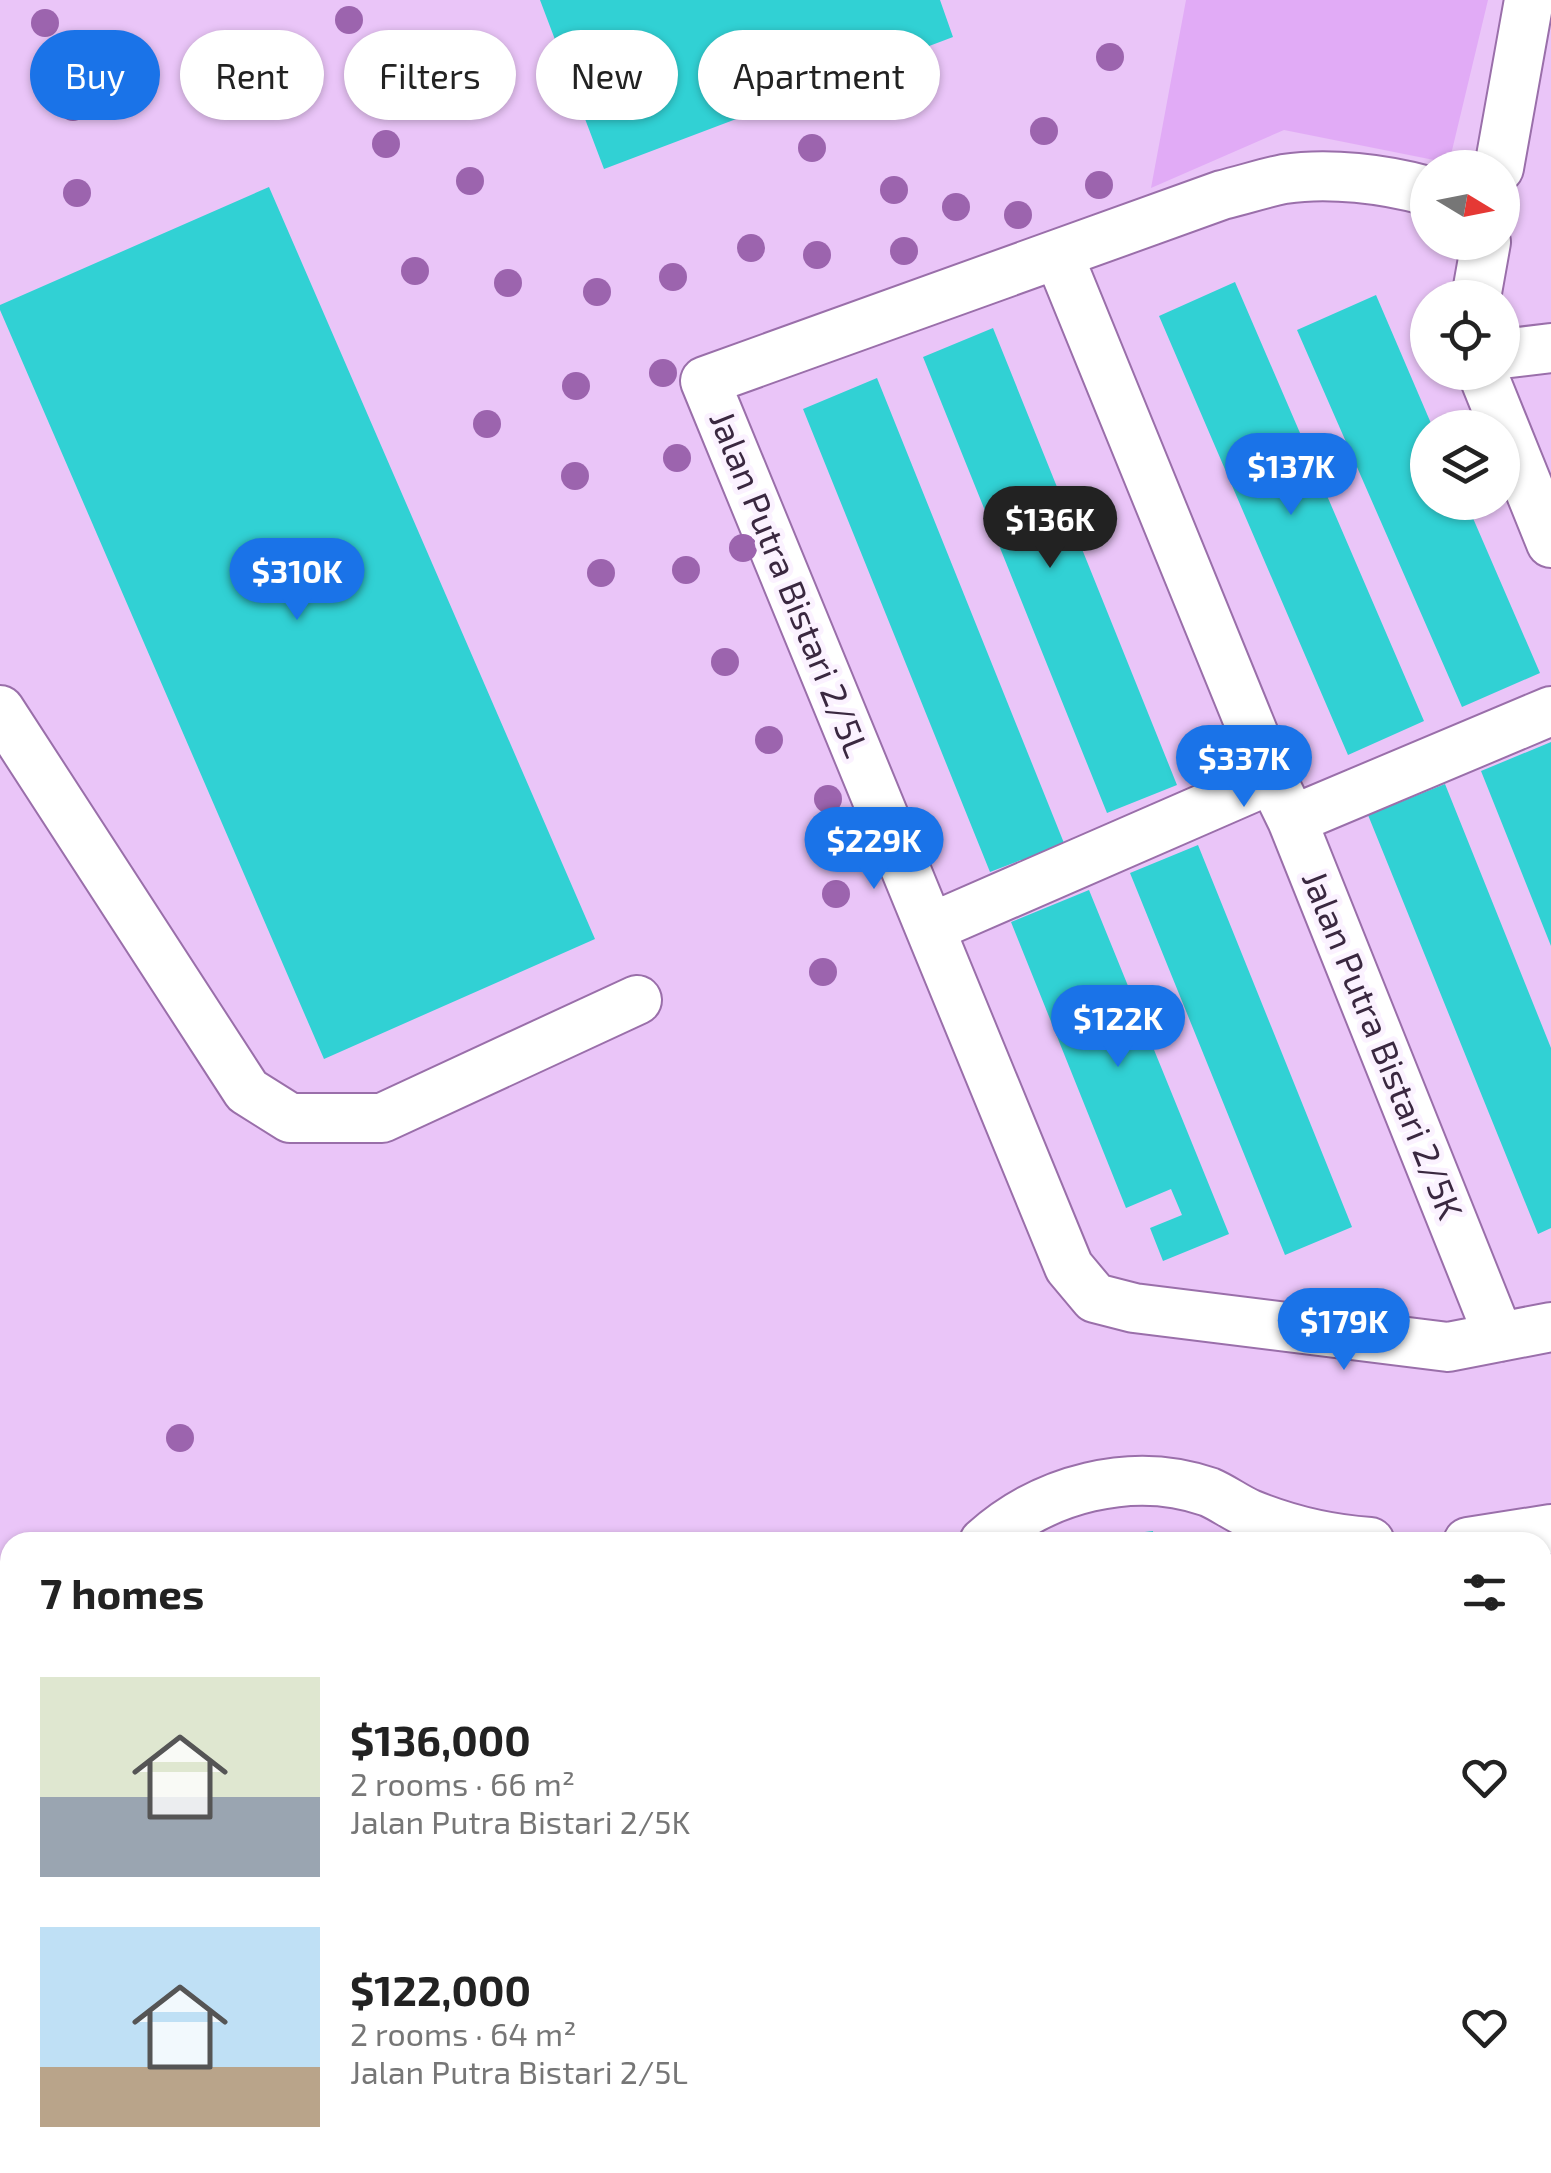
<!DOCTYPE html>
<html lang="en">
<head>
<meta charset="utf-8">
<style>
	body { margin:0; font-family:"Exo 2",sans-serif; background:#f2f2f2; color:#222; height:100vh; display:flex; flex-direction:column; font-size:38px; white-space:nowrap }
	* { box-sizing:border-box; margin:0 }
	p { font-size:32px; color:#767676 }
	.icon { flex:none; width:55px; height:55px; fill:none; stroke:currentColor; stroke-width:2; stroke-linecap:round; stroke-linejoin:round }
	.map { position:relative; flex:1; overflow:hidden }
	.details { position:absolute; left:0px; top:1532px; width:1552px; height:642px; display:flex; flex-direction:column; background:#fff; border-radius:30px 30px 0 0; box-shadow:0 2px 8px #0004 }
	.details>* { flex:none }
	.guide { position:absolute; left:30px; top:30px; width:1000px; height:90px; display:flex; gap:20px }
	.needle { width:65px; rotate:100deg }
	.controls { position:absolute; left:1410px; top:150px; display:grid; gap:20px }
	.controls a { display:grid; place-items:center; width:110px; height:110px; border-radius:50%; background:#fff; box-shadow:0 2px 8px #0004; font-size:50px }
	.price { position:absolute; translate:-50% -85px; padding:0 22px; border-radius:35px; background:#1a73e8; color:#fff; font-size:32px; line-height:65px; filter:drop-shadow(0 2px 5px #0008) }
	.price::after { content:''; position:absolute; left:50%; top:60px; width:30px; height:22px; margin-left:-15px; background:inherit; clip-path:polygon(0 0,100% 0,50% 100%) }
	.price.active { background:#222; color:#fff }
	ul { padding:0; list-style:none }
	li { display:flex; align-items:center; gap:30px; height:250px; padding:0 40px }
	li span { display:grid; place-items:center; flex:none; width:280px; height:200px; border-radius:0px; color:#555 }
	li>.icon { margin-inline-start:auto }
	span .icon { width:120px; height:120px; fill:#fffc; stroke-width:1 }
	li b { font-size:42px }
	h2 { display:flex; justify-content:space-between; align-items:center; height:120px; padding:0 40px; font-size:42px }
	.pill { padding:0 35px; border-radius:45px; background:#fff; box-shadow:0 2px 8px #0004; font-size:35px; line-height:90px }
	.pill.active { background:#1a73e8; color:#fff }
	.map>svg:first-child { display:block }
	.green { fill:#e1abf6 }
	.building { fill:#31d1d4 }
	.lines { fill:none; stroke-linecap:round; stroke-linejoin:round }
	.minor-casing { stroke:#9a6faa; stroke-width:52 }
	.highway-casing { stroke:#fff; stroke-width:60 }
	.minor { stroke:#fff; stroke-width:48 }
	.highway { stroke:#6dae4c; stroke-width:55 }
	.tree { fill:#9c64ae }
	.labels { text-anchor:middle; stroke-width:10; stroke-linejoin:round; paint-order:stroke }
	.street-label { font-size:35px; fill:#3a2840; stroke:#fbf2ff }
</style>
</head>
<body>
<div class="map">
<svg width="1551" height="2173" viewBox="0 0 1551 2173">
	<rect width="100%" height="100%" fill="#eac5f8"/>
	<path class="green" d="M1186 0H1488L1449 163 1284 130 1151 188Z"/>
	<path class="building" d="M540 0H940L953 37 604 169Z
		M269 187 595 939 324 1059 0 310V305Z
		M1235 282 1424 721 1348 755 1159 316Z
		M1376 295 1433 428H1428V502H1466L1540 673 1462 707 1297 330Z
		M993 328 1177 785 1107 813 923 357Z
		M877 378 1070 858 1027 876 1021 860 990 872 803 409Z
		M1551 742V946L1481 771Z
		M1445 784 1551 1048V1228L1538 1234 1368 815Z
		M1198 845 1352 1227 1285 1255 1130 873Z
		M1089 890 1229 1234 1163 1261 1150 1228 1182 1215 1171 1189 1126 1208 1011 922Z
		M1153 1531 1154 1542H1079V1540Z"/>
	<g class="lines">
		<g class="minor-casing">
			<path id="minor" d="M1499 168 1529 0
				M1428 191C1385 179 1329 172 1284 179 1264 183 1243 190 1222 195L705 381 1069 1267 1095 1298 1134 1308 1448 1347 1551 1327
				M1058 254 1272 779 1292 820 1499 1337
				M1476 298 1486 242
				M1502 354 1551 348
				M1482 372 1551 543
				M0 710 247 1091 290 1118H382L637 1000
				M1292 820 1551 711
				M930 928 1272 779
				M984 1542C1043 1489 1132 1465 1209 1492 1223 1498 1236 1508 1250 1514 1289 1530 1328 1539 1370 1542
				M1468 1542 1551 1529
				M1542 1612 1551 1611
				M1542 1940 1551 1939
				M1542 2067 1551 2066
				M921 2165 922 2173
				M613 2173 681 2165"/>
		</g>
		<g class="highway-casing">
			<path id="highway" d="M1542 1706 1551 1705
				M1542 1786 1551 1785
				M0 1873 10 1872
				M0 2016 10 2013"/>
		</g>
		<use href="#minor" class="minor"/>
		<use href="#highway" class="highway"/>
	</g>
	<g class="tree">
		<circle cx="349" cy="20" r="14"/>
		<circle cx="45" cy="23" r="14"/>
		<circle cx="1110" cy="57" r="14"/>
		<circle cx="427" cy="64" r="14"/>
		<circle cx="73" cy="107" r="14"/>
		<circle cx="1044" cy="131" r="14"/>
		<circle cx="386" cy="144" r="14"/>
		<circle cx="812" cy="148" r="14"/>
		<circle cx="470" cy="181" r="14"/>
		<circle cx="1099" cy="185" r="14"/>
		<circle cx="894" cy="190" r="14"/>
		<circle cx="77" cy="193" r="14"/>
		<circle cx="956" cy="207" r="14"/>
		<circle cx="1018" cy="215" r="14"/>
		<circle cx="751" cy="248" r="14"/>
		<circle cx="904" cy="251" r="14"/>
		<circle cx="817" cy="255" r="14"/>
		<circle cx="415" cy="271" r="14"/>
		<circle cx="673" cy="277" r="14"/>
		<circle cx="508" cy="283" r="14"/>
		<circle cx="597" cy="292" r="14"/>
		<circle cx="663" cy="373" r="14"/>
		<circle cx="576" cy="386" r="14"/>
		<circle cx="487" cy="424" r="14"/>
		<circle cx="677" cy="458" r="14"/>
		<circle cx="575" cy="476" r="14"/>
		<circle cx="743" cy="548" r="14"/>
		<circle cx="686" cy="570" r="14"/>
		<circle cx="601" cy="573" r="14"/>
		<circle cx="725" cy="662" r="14"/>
		<circle cx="769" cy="740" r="14"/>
		<circle cx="828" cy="799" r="14"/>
		<circle cx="836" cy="894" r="14"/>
		<circle cx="823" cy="972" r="14"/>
		<circle cx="180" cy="1438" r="14"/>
	</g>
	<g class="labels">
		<g class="street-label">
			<text transform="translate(789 584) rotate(68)" y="12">Jalan Putra Bistari 2/5L</text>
			<text transform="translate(1382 1045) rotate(68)" y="12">Jalan Putra Bistari 2/5K</text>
		</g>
	</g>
</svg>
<div class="controls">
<a><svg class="needle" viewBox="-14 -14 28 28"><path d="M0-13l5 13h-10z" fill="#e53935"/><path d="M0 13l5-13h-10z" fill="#767676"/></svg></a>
<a><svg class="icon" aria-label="locate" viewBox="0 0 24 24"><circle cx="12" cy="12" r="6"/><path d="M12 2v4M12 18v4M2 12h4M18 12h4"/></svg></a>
<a><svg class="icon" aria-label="layers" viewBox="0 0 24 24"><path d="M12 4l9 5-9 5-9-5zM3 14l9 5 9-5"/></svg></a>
</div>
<b class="price" style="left:1291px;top:518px">$137K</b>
<b class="price active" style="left:1050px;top:571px">$136K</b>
<b class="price" style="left:297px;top:623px">$310K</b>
<b class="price" style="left:1244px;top:810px">$337K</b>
<b class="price" style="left:874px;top:892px">$229K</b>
<b class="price" style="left:1118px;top:1070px">$122K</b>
<b class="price" style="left:1344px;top:1373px">$179K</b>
<div class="guide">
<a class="pill active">Buy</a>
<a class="pill">Rent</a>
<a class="pill">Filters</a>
<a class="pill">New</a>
<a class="pill">Apartment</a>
</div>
<section class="details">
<h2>7 homes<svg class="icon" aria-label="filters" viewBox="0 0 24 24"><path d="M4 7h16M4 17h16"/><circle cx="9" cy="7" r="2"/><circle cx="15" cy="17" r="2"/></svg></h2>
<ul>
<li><span style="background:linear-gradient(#dfe7d0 60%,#9aa5b1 0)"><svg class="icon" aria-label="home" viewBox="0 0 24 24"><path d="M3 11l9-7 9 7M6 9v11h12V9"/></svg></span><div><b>$136,000</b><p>2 rooms · 66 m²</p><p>Jalan Putra Bistari 2/5K</p></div><svg class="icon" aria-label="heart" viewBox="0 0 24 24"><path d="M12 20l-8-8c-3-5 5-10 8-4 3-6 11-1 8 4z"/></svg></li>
<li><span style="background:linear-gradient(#bfe0f5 70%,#b9a48a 0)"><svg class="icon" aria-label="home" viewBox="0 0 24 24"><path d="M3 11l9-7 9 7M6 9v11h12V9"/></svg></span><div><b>$122,000</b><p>2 rooms · 64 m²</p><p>Jalan Putra Bistari 2/5L</p></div><svg class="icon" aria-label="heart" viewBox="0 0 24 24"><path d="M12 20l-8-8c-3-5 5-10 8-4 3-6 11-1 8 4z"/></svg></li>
</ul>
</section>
</div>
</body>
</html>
